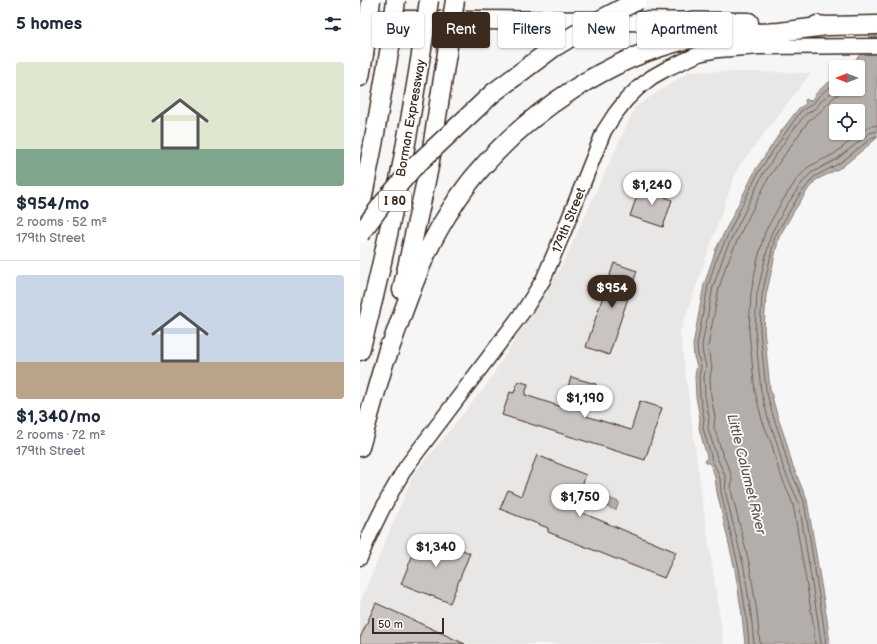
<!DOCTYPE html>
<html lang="en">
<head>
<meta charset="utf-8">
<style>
	body { margin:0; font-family:"Balsamiq Sans",sans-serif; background:#f6f6f7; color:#1f2937; height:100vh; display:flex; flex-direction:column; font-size:15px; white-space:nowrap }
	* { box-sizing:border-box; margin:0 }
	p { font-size:13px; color:#747a83 }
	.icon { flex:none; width:22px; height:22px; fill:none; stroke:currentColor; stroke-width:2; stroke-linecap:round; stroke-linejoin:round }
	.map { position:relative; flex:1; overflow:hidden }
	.panel { display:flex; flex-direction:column; background:#fff; width:360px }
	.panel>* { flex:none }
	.banner { position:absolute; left:12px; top:12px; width:380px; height:36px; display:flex; gap:8px }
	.needle { width:26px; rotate:270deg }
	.buttons { position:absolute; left:469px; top:60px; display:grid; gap:8px }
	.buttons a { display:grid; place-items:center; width:36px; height:36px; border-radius:4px; background:#fff; box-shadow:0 1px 3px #0004; font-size:20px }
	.scale { position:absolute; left:12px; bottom:10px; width:72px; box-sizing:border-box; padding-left:4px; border:2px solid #3b2a1e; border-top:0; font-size:11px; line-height:14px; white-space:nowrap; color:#3b2a1e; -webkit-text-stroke:3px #fff; paint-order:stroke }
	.price { position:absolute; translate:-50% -34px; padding:0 9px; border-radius:14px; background:#fff; color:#222; font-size:13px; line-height:26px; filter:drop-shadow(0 1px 2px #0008) }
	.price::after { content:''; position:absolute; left:50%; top:24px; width:12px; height:9px; margin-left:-6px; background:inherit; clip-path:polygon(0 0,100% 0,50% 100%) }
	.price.current { background:#3b2a1e; color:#fff }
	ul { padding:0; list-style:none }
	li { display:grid; align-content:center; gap:8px; height:212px; padding:0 16px }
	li+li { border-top:1px solid #e0e1e3 }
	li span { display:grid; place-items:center; height:124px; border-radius:4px; color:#555 }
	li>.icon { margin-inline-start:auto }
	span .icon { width:72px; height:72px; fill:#fffc; stroke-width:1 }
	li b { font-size:17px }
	h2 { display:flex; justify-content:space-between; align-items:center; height:48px; padding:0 16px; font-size:17px }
	.chip { padding:0 14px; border-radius:4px; background:#fff; box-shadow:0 1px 3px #0004; font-size:14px; line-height:36px }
	.chip.current { background:#3b2a1e; color:#fff }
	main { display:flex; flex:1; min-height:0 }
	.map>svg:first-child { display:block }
	.built { fill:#e9e7e6 }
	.water { fill:#b4aeaa; stroke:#847972; fill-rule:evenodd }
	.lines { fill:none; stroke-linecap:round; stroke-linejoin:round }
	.shore { stroke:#6b5f56; stroke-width:1 }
	.building { fill:#c9c3c1; stroke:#3b2a1e }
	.secondary-casing { stroke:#3b2a1e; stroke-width:17 }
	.highway-casing { stroke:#3b2a1e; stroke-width:21 }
	.secondary { stroke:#fff; stroke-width:14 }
	.highway { stroke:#fff; stroke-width:18 }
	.highway-bridge-casing { stroke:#3b2a1e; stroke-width:21; stroke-linecap:butt }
	.highway-bridge { stroke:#fff; stroke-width:18 }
	.labels { text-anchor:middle; stroke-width:3.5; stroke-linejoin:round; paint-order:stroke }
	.shield { fill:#fff; stroke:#766a62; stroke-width:1 }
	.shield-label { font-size:12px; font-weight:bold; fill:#3b2a1e }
	.street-label { font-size:13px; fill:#3b2a1e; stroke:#fff }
	.water-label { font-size:14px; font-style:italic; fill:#65584f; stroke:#fff }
</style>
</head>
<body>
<main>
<section class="panel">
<h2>5 homes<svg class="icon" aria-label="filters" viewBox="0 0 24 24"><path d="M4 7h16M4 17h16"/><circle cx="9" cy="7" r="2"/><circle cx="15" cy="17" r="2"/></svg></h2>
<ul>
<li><span style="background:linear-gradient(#dfe7d0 70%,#7fa58c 0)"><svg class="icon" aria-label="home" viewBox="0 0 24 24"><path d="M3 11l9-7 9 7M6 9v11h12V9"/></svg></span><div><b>$954/mo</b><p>2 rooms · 52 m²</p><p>179th Street</p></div></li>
<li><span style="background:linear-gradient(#c9d6e8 70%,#b9a48a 0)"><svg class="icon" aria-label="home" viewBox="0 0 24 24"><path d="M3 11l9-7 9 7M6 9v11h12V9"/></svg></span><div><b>$1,340/mo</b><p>2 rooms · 72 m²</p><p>179th Street</p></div></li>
</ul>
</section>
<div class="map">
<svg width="517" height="644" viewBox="0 0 517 644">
	<rect width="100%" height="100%" fill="#f7f6f6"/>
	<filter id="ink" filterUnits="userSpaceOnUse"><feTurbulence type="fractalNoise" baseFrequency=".025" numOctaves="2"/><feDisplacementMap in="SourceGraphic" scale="8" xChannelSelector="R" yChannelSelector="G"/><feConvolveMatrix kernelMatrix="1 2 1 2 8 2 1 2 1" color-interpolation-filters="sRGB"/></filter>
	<g filter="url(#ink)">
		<path class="built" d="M330 71 451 73 377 169 320 333 342 498 364 644H0V602L53 475 125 387 203 263 275 107Z"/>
		<path class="water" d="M517 23V138L482 167 456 180 449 188 434 211 419 237 406 295 404 329 410 389 417 415 426 441 432 464 447 500 467 620 470 644H385L382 615 375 570 357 492C355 481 356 473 349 463H346L345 460 347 459V457L339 428 340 418 336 397 335 376 337 366 334 357 333 345 344 285 356 249 396 169 422 130 439 108 446 104 445 100 447 99 449 101 452 100C457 90 466 84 476 78V89H498V67H488L499 56ZM476 111H498V133H476Z
			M244 496 259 502 256 510 241 505Z"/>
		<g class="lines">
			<path class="shore" d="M389 644 386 614 379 569 361 492C360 486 361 480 359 475 357 468 351 462 351 456L343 428 344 418 340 397 339 377 341 366 338 356 337 345 348 286 355 263 371 228 399 171 412 152 441 111 454 103 458 97 467 89 476 83
				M394 644 391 614 384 568 365 491 366 480 364 473 357 458 348 428 349 417 345 396 344 377 346 366 343 355 342 345 353 287 365 252 403 174 429 135 445 115 457 107 462 100 476 89
				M400 644 397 613 390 567 371 490 372 479 370 471 363 456 354 427 355 417 351 396 350 377 352 366 349 354 348 346 359 288 366 266 381 232 409 177 449 120 461 111 473 98 486 89
				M455 644 453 622 433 504 418 468 412 445 402 420 395 392 389 331 391 293 397 262 405 232 421 203 437 179 448 167 474 154 508 127 517 125
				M461 644 458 621 439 503 423 467 417 443 408 418 401 391 395 330 397 294 411 234 426 206 442 183 451 173 477 159 510 133 517 131
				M466 644 463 621 444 501 428 465 422 442 413 416 406 390 400 330 402 295 415 236 438 197 454 177 480 163 513 137 517 136"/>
		</g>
		<path class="building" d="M294 185 307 190 305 197 312 200 303 227 270 216 279 190 291 194Z
			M254 263 277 271 249 355 226 347Z
			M211 377 236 384 226 416 271 430 280 401 302 408 285 460 142 415 150 392 154 393 158 381 168 384 165 395 202 407Z
			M177 455 226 475 213 509 316 552 304 578 188 532V528L140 509 148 490 161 496Z
			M61 534 110 553 90 603 41 584Z
			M16 603 105 644H0V638Z"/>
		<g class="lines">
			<g class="secondary-casing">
				<path id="secondary" d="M0 558C13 526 28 496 46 467L165 309 183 280 202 236 244 131 255 114 266 100 278 88 292 77 308 68 339 54 358 50 399 47 517 46"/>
			</g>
			<g class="highway-casing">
				<path id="highway" d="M0 20H109L389 22
					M457 25 467 26 517 25
					M0 77 4 54
					M0 211 13 145 30 47
					M42 290 69 167 87 53
					M0 351C27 252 46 150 62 48
					M27 357C40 321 52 284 68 250 80 225 101 191 119 171 170 111 249 58 326 40 357 33 388 34 419 32 435 30 451 28 467 26
					M0 447 29 346"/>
			</g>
			<use href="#secondary" class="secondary"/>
			<use href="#highway" class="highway"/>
			<g class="highway-bridge-casing">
				<path id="highway-bridge" d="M30 47 36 0
					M62 48 69 0
					M87 53 95 0
					M4 54 11 0
					M0 234 23 203 53 168 133 93 193 48 236 22 278 0"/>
			</g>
			<use href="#highway-bridge" class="highway-bridge"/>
		</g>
	</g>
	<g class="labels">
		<rect class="shield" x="19" y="191" width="32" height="20" rx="3"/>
		<g class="shield-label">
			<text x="35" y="205">I 80</text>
		</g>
		<g class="street-label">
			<text transform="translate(50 118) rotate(-80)" y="5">Borman Expressway</text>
			<text transform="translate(208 220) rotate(-68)" y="5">179th Street</text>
		</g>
		<g class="water-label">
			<text transform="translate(387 474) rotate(76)" y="5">Little Calumet River</text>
		</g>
	</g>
</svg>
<div class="buttons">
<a><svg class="needle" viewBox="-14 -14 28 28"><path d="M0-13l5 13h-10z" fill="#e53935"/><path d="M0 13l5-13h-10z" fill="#747a83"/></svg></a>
<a><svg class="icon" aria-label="locate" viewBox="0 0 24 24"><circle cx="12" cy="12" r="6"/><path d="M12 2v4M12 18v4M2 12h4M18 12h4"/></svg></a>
</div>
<div class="scale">50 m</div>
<b class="price" style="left:292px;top:206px">$1,240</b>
<b class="price current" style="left:252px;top:309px">$954</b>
<b class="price" style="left:225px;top:419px">$1,190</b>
<b class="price" style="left:220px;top:518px">$1,750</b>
<b class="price" style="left:76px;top:568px">$1,340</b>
<div class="banner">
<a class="chip">Buy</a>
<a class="chip current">Rent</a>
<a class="chip">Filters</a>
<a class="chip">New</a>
<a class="chip">Apartment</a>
</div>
</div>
</main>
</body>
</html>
